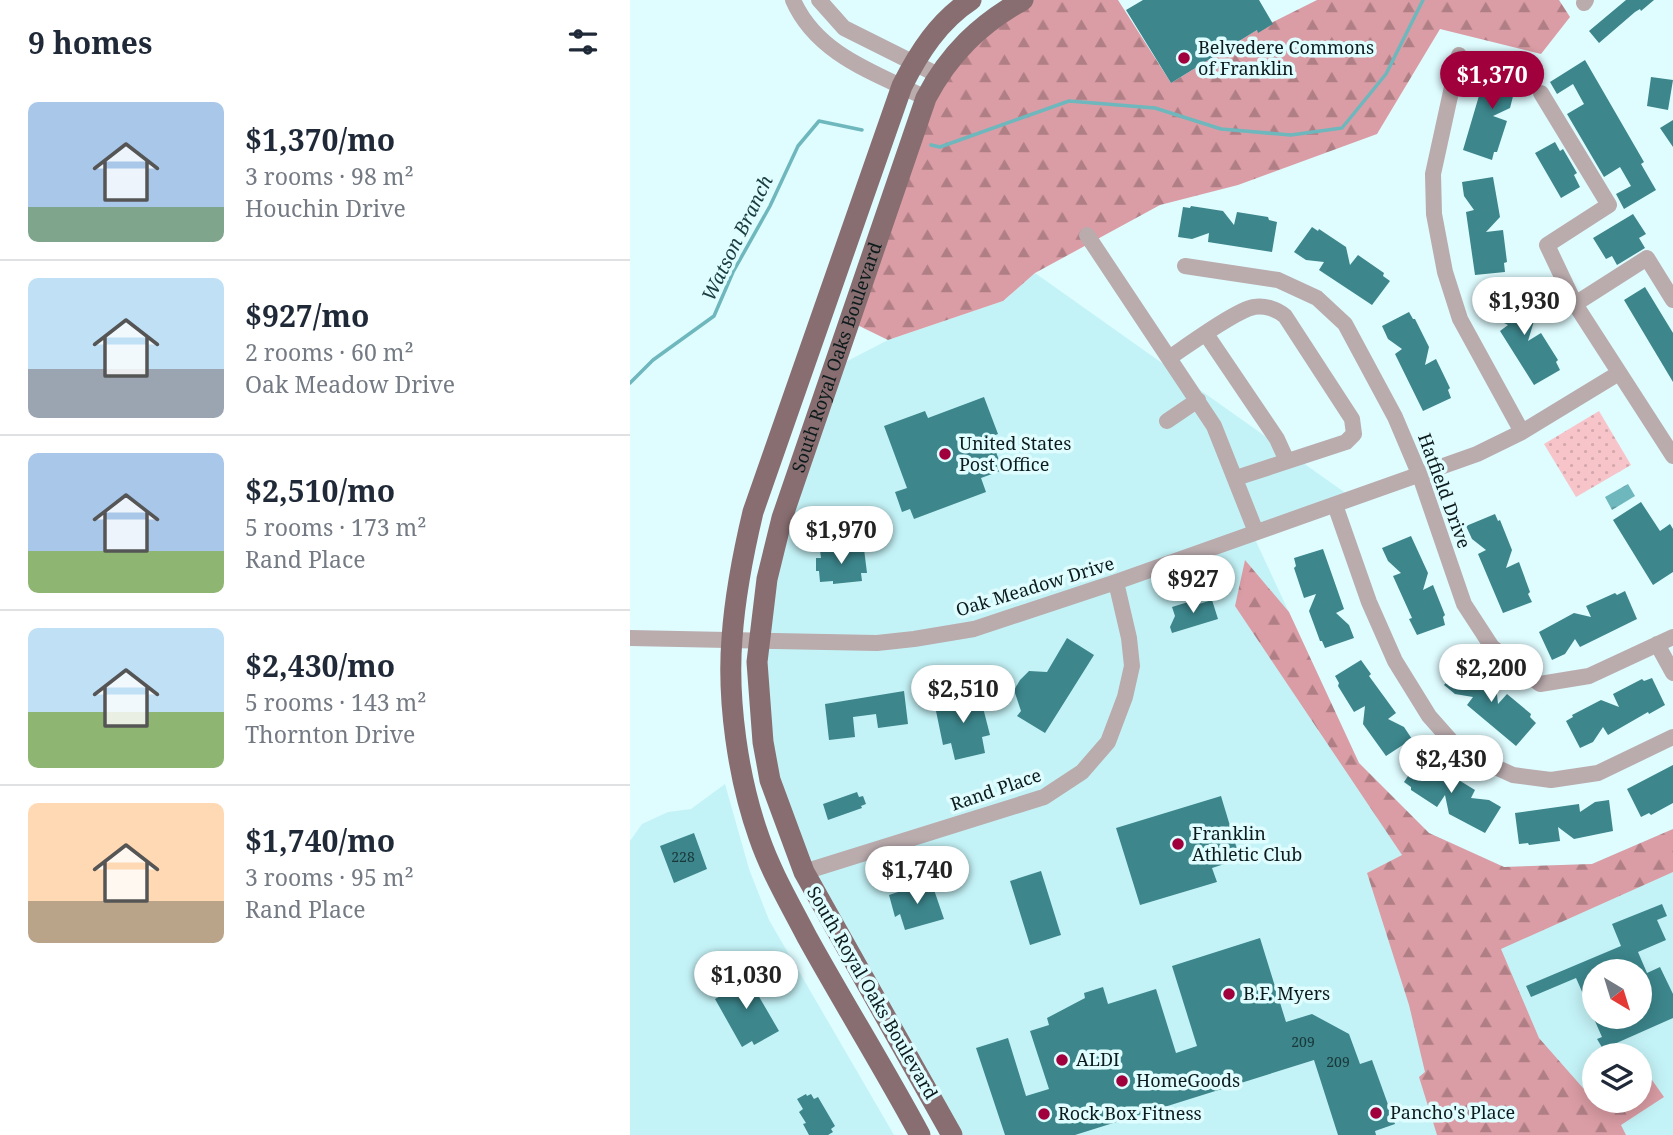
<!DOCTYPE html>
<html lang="en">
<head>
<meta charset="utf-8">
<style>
	body { margin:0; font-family:"Noto Serif",serif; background:#f6f6f7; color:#1f2937; height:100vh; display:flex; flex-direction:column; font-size:26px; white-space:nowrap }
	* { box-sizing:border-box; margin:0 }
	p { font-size:23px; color:#747a83 }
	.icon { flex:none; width:38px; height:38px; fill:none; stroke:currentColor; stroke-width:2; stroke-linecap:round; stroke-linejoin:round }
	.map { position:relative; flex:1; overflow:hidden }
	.side { display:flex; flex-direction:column; background:#fff; width:630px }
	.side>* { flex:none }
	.needle { width:46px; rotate:142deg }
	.fabs { position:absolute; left:952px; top:959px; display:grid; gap:14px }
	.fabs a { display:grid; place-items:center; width:70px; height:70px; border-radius:50%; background:#fff; box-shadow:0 4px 18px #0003; font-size:35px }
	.price { position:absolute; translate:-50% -60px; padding:0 16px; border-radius:24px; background:#fff; color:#222; font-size:23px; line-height:46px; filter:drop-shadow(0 2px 4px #0008) }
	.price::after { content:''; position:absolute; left:50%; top:42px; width:21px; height:16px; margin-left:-10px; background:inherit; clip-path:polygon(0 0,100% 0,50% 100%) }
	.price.active { background:#a0013d; color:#fff }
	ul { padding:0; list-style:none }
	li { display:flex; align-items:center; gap:21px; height:175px; padding:0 28px }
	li+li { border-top:2px solid #e0e1e3 }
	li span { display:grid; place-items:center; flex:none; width:196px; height:140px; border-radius:10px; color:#555 }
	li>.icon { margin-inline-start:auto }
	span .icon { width:84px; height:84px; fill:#fffc; stroke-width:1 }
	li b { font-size:30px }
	h2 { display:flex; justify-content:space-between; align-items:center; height:84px; padding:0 28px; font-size:30px }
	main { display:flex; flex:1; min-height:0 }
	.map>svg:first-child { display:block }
	.built { fill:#c4f3f7; fill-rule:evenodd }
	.forest { fill:url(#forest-firs) }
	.park { fill:url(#park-dots) }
	.water { fill:url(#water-ripples) }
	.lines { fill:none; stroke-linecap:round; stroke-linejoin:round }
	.stream { stroke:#6eb7bd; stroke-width:3.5 }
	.building { fill:#3c868c; fill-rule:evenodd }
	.minor { stroke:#baabad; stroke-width:16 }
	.major { stroke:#886e71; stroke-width:21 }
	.poi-dot { fill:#a0013d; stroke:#dffcff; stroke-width:2.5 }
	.labels { text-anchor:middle; stroke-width:7; stroke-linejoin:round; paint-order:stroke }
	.number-label { font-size:14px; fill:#193638 }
	.poi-label { font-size:18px; fill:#0d1b1c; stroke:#dffcff; text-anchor:start }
	.street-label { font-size:18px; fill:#0d1b1c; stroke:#dffcff }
	.water-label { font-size:19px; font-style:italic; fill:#183c3f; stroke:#dffcff }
</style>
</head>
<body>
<main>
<section class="side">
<h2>9 homes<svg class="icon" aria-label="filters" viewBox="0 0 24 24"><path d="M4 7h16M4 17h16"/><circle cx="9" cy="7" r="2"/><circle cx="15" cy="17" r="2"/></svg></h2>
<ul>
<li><span style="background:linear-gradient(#a9c7e8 75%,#7fa58c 0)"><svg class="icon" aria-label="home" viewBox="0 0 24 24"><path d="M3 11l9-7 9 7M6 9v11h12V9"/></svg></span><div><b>$1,370/mo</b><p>3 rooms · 98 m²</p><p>Houchin Drive</p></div></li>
<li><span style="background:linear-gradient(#bfe0f5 65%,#9aa5b1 0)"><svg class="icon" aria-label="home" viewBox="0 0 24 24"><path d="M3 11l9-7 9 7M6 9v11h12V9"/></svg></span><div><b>$927/mo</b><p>2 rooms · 60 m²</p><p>Oak Meadow Drive</p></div></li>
<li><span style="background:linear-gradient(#a9c7e8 70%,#8fb573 0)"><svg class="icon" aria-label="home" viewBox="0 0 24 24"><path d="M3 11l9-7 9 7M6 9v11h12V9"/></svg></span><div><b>$2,510/mo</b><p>5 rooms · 173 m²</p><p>Rand Place</p></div></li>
<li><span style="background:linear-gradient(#bfe0f5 60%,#8fb573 0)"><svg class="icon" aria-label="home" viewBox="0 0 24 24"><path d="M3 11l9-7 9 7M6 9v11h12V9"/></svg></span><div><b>$2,430/mo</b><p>5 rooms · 143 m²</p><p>Thornton Drive</p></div></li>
<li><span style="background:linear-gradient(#ffd9b3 70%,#b9a48a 0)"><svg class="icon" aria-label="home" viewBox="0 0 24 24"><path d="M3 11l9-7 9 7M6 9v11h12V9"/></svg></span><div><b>$1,740/mo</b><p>3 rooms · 95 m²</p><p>Rand Place</p></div></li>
</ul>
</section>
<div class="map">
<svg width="1043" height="1135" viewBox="0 0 1043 1135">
	<defs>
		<pattern id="forest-firs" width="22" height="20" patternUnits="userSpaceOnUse" patternTransform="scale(1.75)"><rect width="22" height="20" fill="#db9da5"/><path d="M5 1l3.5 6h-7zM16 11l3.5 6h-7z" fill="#b07f86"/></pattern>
		<pattern id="park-dots" width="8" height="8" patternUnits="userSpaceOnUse" patternTransform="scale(1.75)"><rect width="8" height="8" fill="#f7c4ca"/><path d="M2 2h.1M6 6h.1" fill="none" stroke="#d3a8ad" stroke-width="1.8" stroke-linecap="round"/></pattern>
		<pattern id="water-ripples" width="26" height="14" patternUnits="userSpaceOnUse" patternTransform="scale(1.75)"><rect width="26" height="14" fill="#6eb7bd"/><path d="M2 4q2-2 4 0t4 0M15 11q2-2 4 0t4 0" fill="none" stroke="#599499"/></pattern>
	</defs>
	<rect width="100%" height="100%" fill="#dffcff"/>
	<path class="built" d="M405 273 724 499 623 535 729 763 799 833 874 867 962 864 1043 829V1135H322L174 872 133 742 137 579 202 369 258 340 373 301ZM964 971H1010V1017H964ZM964 1055H1010V1101H964Z
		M95 784 119 869 139 920 264 1135H0V841L12 824 38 812 61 809Z"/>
	<path class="forest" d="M393 0H488L541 83 627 30 687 0H929L940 17 911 54 810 29 747 134 608 185 530 205 405 273 373 301 258 340 219 321 308 75Z
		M615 560 659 612 729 763 799 833 874 867 962 864 1043 829V872L871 949 909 1038 953 1088 964 1094V1101H1010V1085L1022 1080 1034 1097 991 1125 996 1135H807L789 1077 795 1072 779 1005 737 873 772 855 605 606Z"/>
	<path class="park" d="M969 411 1001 465 946 497 914 444Z"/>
	<path class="water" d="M998 484 1005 496 982 510 975 497Z"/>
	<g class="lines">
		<path class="stream" d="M301 145 310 147 439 101 525 108 591 129 661 135 712 128 756 74 793 0
			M0 383 23 360 84 316 103 272 140 206 168 146 189 121 232 130"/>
	</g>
	<path class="building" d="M513 0H629L643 24 628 33 627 30 541 83 496 10Z
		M996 0H1024L1011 11 1010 9 1005 12 969 43 959 31Z
		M861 60 890 69 880 108 863 116 877 121 867 152H864L862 160 833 150 851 89 860 91 857 73Z
		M955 60 1014 162 1011 164 1026 190 994 209 986 194 1001 186 990 167 974 177 937 114 954 104 943 84 927 94 920 82Z
		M1021 77 1043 80 1038 110 1017 106Z
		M1043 120V147L1030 128Z
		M925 142 930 151 933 149 947 173 944 175 950 187 931 198 905 153Z
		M863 177 870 217 856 232 873 230 877 262 874 263 875 272 845 275 836 212 844 210 834 196 832 182Z
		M561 206 593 211 604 225 607 212 638 217 639 220 647 222 642 252 578 242 579 233 562 239 548 237 553 207 560 208Z
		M1003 214 1016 234 1009 238 1015 248 987 265 982 256 976 259 963 238Z
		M682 227 688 231 689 229 716 247 720 265 728 255 754 273 753 276 760 281 742 305 689 270 694 262 676 260 664 252Z
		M1015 287 1043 333V382L994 300Z
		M881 288 904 321 898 341 911 333 928 360 926 362 930 370 904 385 870 331 878 325 862 317 855 305Z
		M779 312 783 319H785L799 347 795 365 806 359 820 388 818 390 821 398 793 411 765 354 772 349 758 339 752 326Z
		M354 397 368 434 360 437 373 470 351 478 356 492 284 519 280 509 272 512 265 492 277 488 254 426 295 411 298 418Z
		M1011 502 1030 531 1040 524 1043 529V572L1023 585 983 520Z
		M865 514 868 521 870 520 882 550 876 568 889 562 900 592 898 594 902 602 873 613 848 554 856 550 842 539 836 526Z
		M781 536 798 573 793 590 803 585 815 615 813 617 815 625 787 635 779 619 782 618 763 576 771 573 758 561 752 548Z
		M234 549 237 573H231L232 581 203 584V581L190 582 189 571H186V558H191L190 550Z
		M693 549 714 609 706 613 719 625 724 638 695 648 692 641H690L679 611 686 594 674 598 664 568 666 566 664 558Z
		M995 591 1007 619 950 647 945 639 935 654 922 660 909 632 944 613 961 617 956 606 985 593 987 595Z
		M568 599 569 604 582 600 588 619 542 633 540 627 545 616 542 607Z
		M437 638 464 655 415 733 387 716 391 711 384 690 390 680 399 671 417 672Z
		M731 660 741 674 739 676 766 713 758 719 774 727 782 739 756 756 733 724 735 706 724 712 708 686 709 683 705 676Z
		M834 661 866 685 868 704 877 694 901 714 900 717 906 723 886 746 837 705 843 697 825 694 814 685Z
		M1022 678 1035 705 1019 714 1018 712 978 735 973 727 963 742 950 748 936 721 943 717 942 715 971 700 989 707 983 694 1012 679 1014 681Z
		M274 691 278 724 248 728 246 714 223 717 225 737 199 740 195 704Z
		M349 692 360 735 352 737 355 753 325 760 321 743 313 745 306 711 309 710 307 700Z
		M791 757 845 790 841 798 859 800 871 807 855 833 819 814 815 795 807 807 781 790V787L774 782Z
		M1043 765V803L1021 815 1019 813 1011 817 997 789Z
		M227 792 229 797 233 796 236 804 231 806 232 808 198 820 193 804Z
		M591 796 610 859 582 868 587 882 510 905 486 828Z
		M979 800 983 831 944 839 928 827 930 841 899 845 898 843 889 844 885 813 949 804 950 812 965 802Z
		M64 833 77 869 44 883 30 846Z
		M411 871 431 935 400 945 380 881Z
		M301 881 314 919 275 930 270 914 265 917 259 895Z
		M1032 904 1037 916 1027 920 1036 940 1008 952 1017 973 1030 967 1043 994V1018L973 1049 967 1039 972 1037 946 978 901 997 896 986 991 946 982 924ZM964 971H1010V1017H964Z
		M630 938 656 1022 682 1014 719 1034 730 1064 742 1060 765 1124 745 1131 746 1135H708L684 1060 445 1135H375L346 1048 378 1038 396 1096 419 1089 400 1031 419 1025 417 1018 455 998 454 993 473 987 478 1004 526 989 546 1053 567 1046 542 966Z
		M122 972 130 984 124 988 149 1031 124 1045 122 1041 112 1047 85 999 94 994 92 989Z
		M176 1094 177 1096 181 1094 184 1099 188 1097 205 1126 201 1129 203 1132 198 1135H179L173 1124 176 1123 169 1112 173 1109 167 1099Z"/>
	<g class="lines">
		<path class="minor" d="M163 0C187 55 246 73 296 98
			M189 0 214 28 308 75
			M954 3 956 0
			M829 55 803 174 804 214 815 272 830 319 892 432
			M911 93 979 205 917 245 945 304 1043 456
			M457 235 584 426 626 532
			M555 266 648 280 687 298 715 324 765 417 790 476 834 604 862 647 910 684 959 676 1043 637
			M945 304 1017 258 1043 300
			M576 334 647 439 657 461
			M539 358C557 346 606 310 624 307 634 305 647 309 655 316L722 419 724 434 716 442 606 478
			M537 421 568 400
			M705 505 739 602 765 661 799 716 830 751 883 775 921 780 968 773 1043 737
			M0 638 247 643 284 639 344 629 486 582 847 454 892 432 989 373
			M1027 644 1043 673
			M174 872 414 797 452 772 478 742 495 697 502 666 499 638 486 582"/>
		<g class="major">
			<path d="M290 1135C254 1068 214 1004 177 937 160 904 141 872 129 837 108 778 97 700 102 638 105 595 113 554 123 512L272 86C289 52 309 21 341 0"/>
			<path id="s1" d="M322 1135 174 872 140 780 133 742 127 662 137 579 152 518 296 98C319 54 350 24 393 0"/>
		</g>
	</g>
	<g class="poi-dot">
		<circle cx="554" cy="58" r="7"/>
		<circle cx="315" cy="454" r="7"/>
		<circle cx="548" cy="844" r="7"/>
		<circle cx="599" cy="994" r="7"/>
		<circle cx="432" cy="1060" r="7"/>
		<circle cx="492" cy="1081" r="7"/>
		<circle cx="746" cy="1113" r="7"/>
		<circle cx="414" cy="1114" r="7"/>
	</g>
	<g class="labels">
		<g class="number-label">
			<text x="53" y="862">228</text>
			<text x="673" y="1047">209</text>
			<text x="708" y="1067">209</text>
		</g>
		<g class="poi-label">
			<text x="568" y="54">Belvedere Commons<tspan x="568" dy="21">of Franklin</tspan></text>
			<text x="329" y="450">United States<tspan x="329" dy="21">Post Office</tspan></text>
			<text x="562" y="840">Franklin<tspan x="562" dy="21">Athletic Club</tspan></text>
			<text x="613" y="1000">B.F. Myers</text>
			<text x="446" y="1066">ALDI</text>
			<text x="506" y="1087">HomeGoods</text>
			<text x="760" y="1119">Pancho's Place</text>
			<text x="428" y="1120">Rock Box Fitness</text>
		</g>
		<g class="street-label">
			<text dy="6" stroke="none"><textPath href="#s1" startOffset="835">South Royal Oaks Boulevard</textPath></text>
			<text transform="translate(814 491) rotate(70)" y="6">Hatfield Drive</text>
			<text transform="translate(405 587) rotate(-17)" y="6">Oak Meadow Drive</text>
			<text transform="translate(366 790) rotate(-19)" y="6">Rand Place</text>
			<text transform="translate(242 993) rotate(60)" y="6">South Royal Oaks Boulevard</text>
		</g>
		<g class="water-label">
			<text transform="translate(107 238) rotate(-64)" y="7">Watson Branch</text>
		</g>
	</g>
</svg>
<div class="fabs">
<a><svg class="needle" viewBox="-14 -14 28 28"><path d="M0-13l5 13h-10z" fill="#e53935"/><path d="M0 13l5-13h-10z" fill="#747a83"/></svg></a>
<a><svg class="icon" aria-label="layers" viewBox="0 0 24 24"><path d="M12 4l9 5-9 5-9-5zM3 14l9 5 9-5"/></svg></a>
</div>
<b class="price active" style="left:862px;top:111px">$1,370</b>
<b class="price" style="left:894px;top:337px">$1,930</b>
<b class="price" style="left:211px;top:566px">$1,970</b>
<b class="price" style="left:563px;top:615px">$927</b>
<b class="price" style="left:861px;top:704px">$2,200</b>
<b class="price" style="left:333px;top:725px">$2,510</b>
<b class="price" style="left:821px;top:795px">$2,430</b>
<b class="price" style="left:287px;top:906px">$1,740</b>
<b class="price" style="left:116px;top:1011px">$1,030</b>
</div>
</main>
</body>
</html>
